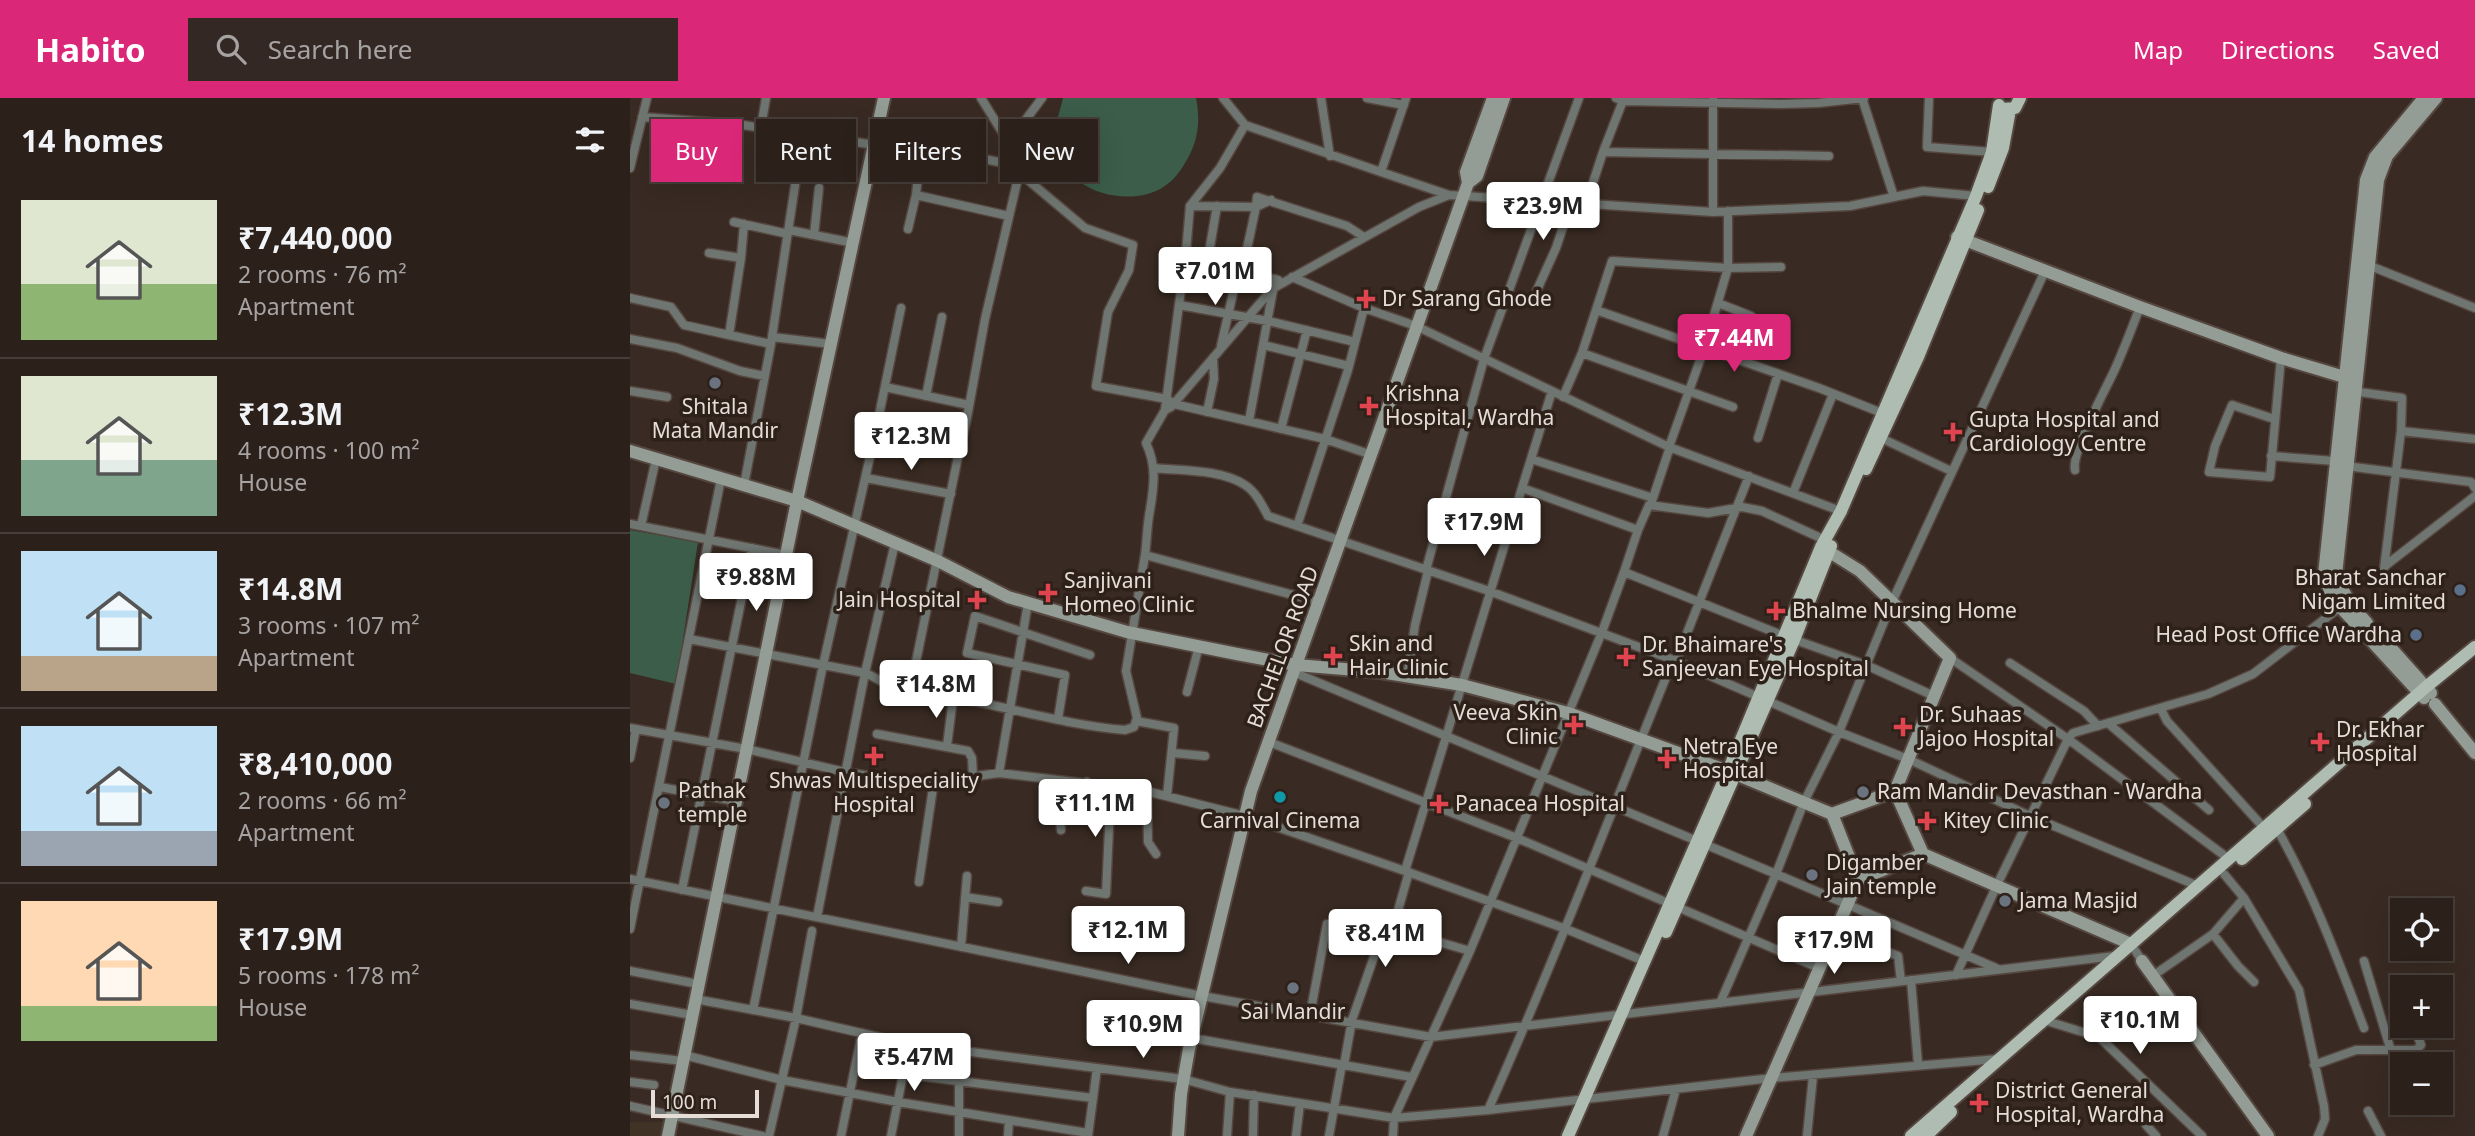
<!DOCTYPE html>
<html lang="en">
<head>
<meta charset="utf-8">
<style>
	body { margin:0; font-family:"Noto Sans",sans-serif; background:#332823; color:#f1f3f6; height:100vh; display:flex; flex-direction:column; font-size:26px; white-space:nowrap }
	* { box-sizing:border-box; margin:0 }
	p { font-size:23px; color:#a6a3a2 }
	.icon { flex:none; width:38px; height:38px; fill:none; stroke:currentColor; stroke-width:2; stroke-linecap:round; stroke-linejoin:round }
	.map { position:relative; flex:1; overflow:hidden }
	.drawer { display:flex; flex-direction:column; background:#2b201a; width:630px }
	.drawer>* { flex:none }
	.top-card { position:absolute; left:21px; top:21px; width:665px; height:63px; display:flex; gap:14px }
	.tools { position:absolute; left:1760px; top:800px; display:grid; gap:14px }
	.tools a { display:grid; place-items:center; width:63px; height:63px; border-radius:0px; background:#2b201a; box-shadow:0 7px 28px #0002,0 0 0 2px #473e39; font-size:35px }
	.scale { position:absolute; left:21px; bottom:18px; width:108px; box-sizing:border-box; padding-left:7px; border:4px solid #e6ddd7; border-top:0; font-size:19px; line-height:24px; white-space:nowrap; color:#e6ddd7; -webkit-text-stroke:5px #2e2119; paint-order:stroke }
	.price { position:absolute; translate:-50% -60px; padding:0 16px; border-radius:7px; background:#fff; color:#222; font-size:23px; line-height:46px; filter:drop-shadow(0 2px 4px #0008) }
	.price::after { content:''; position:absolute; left:50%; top:42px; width:21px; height:16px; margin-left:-10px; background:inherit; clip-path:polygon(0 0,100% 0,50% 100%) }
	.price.active { background:#db2777; color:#fff }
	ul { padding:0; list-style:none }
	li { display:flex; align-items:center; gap:21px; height:175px; padding:0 21px }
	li+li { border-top:2px solid #473e39 }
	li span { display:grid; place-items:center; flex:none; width:196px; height:140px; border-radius:0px; color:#555 }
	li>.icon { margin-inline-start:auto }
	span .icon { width:84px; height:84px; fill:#fffc; stroke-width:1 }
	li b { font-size:30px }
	h2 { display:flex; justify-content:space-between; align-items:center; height:84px; padding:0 21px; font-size:30px }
	.tag { padding:0 24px; border-radius:0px; background:#2b201a; box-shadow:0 7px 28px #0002,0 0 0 2px #473e39; font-size:24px; line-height:63px }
	.tag.active { background:#db2777; color:#fff }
	header { display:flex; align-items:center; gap:42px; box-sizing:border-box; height:98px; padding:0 35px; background:#db2777; color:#fff }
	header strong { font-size:33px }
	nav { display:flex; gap:38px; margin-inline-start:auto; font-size:24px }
	.search { width:490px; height:63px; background:#332823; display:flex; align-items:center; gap:18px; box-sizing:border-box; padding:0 24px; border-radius:0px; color:#a6a3a2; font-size:26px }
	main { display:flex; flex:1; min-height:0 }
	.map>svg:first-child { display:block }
	.industrial { fill:#403325 }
	.green { fill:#3b5d49 }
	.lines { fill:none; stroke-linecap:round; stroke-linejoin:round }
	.street-casing { stroke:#554740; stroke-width:11 }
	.secondary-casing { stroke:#554740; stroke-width:16 }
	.primary-casing { stroke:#554740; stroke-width:16 }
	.street { stroke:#6f7570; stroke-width:8 }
	.secondary { stroke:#939d95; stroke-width:12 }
	.primary { stroke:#aebcb1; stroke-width:12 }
	.health-dot { fill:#e0444e; stroke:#2e2119; stroke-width:2.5 }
	.worship-dot { fill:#6b7280; stroke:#2e2119; stroke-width:2.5 }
	.service-dot { fill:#5c6f8a; stroke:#2e2119; stroke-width:2.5 }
	.culture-dot { fill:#0f9aa8; stroke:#2e2119; stroke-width:2.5 }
	.labels { text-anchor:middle; stroke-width:7; stroke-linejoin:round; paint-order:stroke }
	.poi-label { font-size:21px; fill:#e6ddd7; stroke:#2e2119; text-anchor:start }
	.street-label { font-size:21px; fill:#e6ddd7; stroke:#2e2119 }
</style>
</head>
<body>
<header>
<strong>Habito</strong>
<div class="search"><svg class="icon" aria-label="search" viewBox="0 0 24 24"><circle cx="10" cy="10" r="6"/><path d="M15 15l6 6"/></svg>Search here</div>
<nav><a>Map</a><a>Directions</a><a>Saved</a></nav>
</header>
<main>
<section class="drawer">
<h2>14 homes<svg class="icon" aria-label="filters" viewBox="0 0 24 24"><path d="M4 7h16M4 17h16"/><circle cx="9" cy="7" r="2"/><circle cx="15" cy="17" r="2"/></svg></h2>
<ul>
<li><span style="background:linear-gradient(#dfe7d0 60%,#8fb573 0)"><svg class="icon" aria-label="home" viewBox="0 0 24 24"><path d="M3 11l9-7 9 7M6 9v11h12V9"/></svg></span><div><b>₹7,440,000</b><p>2 rooms · 76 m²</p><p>Apartment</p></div></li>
<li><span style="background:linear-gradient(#dfe7d0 60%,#7fa58c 0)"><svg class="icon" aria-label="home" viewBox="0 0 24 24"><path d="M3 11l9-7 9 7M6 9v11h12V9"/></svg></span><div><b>₹12.3M</b><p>4 rooms · 100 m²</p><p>House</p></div></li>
<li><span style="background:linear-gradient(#bfe0f5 75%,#b9a48a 0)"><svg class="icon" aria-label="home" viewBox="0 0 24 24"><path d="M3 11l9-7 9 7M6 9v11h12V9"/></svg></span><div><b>₹14.8M</b><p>3 rooms · 107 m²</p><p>Apartment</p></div></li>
<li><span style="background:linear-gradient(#bfe0f5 75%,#9aa5b1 0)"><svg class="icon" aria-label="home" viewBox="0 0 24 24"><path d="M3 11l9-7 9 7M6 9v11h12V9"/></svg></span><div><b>₹8,410,000</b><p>2 rooms · 66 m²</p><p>Apartment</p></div></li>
<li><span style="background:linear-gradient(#ffd9b3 75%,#8fb573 0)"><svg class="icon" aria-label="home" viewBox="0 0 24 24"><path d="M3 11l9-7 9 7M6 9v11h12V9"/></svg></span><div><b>₹17.9M</b><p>5 rooms · 178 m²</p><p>House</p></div></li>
</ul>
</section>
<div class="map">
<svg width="1845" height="1038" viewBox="0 0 1845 1038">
	<rect width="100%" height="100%" fill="#392b23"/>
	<path class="industrial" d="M0 1024H34L30 1038H0Z"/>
	<path class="green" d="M433 0H566C570 20 569 39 559 58 552 71 545 82 532 90 494 112 428 90 425 43 424 29 430 13 433 0Z
		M0 432 68 444 46 586 0 575Z"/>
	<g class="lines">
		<g class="street-casing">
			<path id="street" d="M351 0 387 58 394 24 412 0
				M593 0 615 27 751 74
				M691 0 700 58
				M737 0 774 7
				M776 0 751 74 819 97
				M986 0 994 3 1151 6 1188 5 1234 0
				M1232 0 1264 99
				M1299 0 1297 49 1362 54
				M12 19 106 26 245 47
				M131 29 136 0
				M173 35 142 239 201 246
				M973 54 994 0
				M0 70 17 0
				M386 72 455 130 503 147 499 172 478 214 466 288 537 301 544 306 695 341 742 357
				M286 97 291 49
				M956 106 973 54 1199 58
				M560 108 590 70 615 27
				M1083 114V0
				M104 124 158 136
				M278 131 286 97 379 118
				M159 132 224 145
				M184 137 189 90
				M79 155 111 160 99 237 141 246 142 239
				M111 160 114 126
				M555 161 648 182
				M577 166 587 108
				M1738 167 1845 210
				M612 174 626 109 641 102
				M662 179 734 210
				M907 192 926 150 941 105
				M0 200 41 209 54 227 99 237
				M1088 205 1121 218
				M549 207 638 223 725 244
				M966 212 1189 290 1252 315
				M0 241 47 250 110 273 135 278
				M633 247 719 268
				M591 248 608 173
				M952 255 1103 309
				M255 289 339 307
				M0 293 37 299
				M1722 293 1772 300 1771 333 1753 479
				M296 298 312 219
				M933 299 952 255 982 163 1098 170 1151 169
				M535 312 541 309 642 191 789 109 819 97 1083 114 1220 108 1293 93 1346 98
				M577 314 584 281 583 260
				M1644 321 1602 307 1585 348 1579 374 1640 379 1651 260
				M619 323 645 181
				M651 331 677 232
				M246 332 271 210
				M1771 333 1845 341
				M1128 340 1148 276
				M1251 340 1321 373
				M1039 349 1074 251 1098 170V113
				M1641 358 1705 363
				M901 361 1023 400
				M1716 368 1841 384 1845 390
				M523 370C552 373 591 371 615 387 626 394 632 407 638 418L859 493 1046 563 1209 634 1278 661 1400 718 1568 788
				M1445 372C1441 354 1476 291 1485 271 1494 251 1502 230 1510 209
				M236 380 321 396
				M114 387 141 246
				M892 390 922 293
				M1163 395 1203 296
				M1022 403 1040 349
				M0 426 156 457
				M11 428 26 361
				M667 428 718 272 734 210 786 228 1039 349 1213 414
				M1008 432 1019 407 1078 415 1112 409 1132 413 1195 442
				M1755 468 1845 398
				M796 472 854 261 949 0
				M689 504 515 457C517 442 517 427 520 412 524 388 527 368 516 345L535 312 556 154 560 108 626 109 627 99 717 128 734 139
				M59 541 235 575C246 579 257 588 268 591 292 598 318 598 342 603 393 613 444 628 495 632L504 629 507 620 496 573 515 457
				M1320 560 1438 641 1366 789 1326 877
				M1046 563 1119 378
				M1380 565 1454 613 1468 628
				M663 574 1146 776 1090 905
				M777 579 785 527 798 473
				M280 593 330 349
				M557 594 569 548
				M1531 611 1537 623 1634 730
				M428 621 435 577 337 555 345 518 460 557
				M506 623 544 630 537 698
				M1478 625 1579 712
				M0 630 116 651 215 674 275 684 296 685 369 675 512 692 615 718 775 773
				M247 636 338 653 342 660 343 678
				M639 644 887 740 1189 870
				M317 648 323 600
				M543 655 575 658
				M0 660 6 631
				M369 675 398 505
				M30 689 105 703
				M517 693 518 744 526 756
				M1647 731C1683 794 1708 862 1734 930
				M431 732 430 721 454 706 457 684
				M1599 761 1438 641 1443 635 1578 596 1623 576 1713 507
				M1594 776 1614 800 1669 892 1694 1008 1695 1021 1688 1038
				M0 781 572 898 801 939 1485 858
				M289 784 304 683
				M52 792 122 450
				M456 793 476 796 481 687
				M335 799 368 804
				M187 819 235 575 265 445
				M761 830 840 853
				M0 831 91 381
				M1205 834 1268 858 1271 883
				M1583 836 1608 868 1624 884
				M1501 846 1512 863
				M331 849 337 778
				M1014 863 936 831 775 773 892 390 1008 432 994 474 1154 538 1236 567 1304 598
				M1734 863 1761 953
				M1366 870 1146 776 1174 704 1209 634 1262 504 1415 173
				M0 873 68 886
				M1524 877 1583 836 1614 800
				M1281 882 1288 966
				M1769 890 1773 899
				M65 901 166 920 279 946 553 981 600 994 764 1020 858 1012 1142 980 1368 961
				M0 906 62 917
				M123 912 193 567 246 332 330 349 336 325 355 221 389 76 379 66 247 40
				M680 917 697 826
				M1420 924 1469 939 1572 1038
				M562 940 781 979
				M329 952V1038
				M0 957 53 963
				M54 957 152 982 268 1004 458 1035
				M714 967 722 922 747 850 765 823 779 774
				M1684 967 1726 952H1786L1791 947 1784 928
				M273 976 463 1000
				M0 984 24 987
				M0 1008 132 1038
				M858 1012C924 864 982 712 1043 562
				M1738 1013 1751 1038
				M1516 1027 1526 1038
				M139 1038 166 920 182 833
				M211 1038 232 935
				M261 1038 279 946
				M378 1038 379 1023
				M458 1038 467 970
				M597 1038 600 994
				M623 1038 624 997
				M666 1038 670 1005
				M699 1038 712 966
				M763 1038 764 1020 840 853 972 534 994 474
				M1033 1038 1046 991
				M1177 1038 1183 978"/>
		</g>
		<g class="secondary-casing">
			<path id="secondary" d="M1794 0 1745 59 1736 82 1694 477 1700 493 1714 513 1794 600
				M838 85 847 78 874 0
				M1327 139 1510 209 1651 260 1721 281
				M0 353 167 403 308 463 378 499 497 534 607 556 666 567 750 574 832 587 938 615 1098 673 1202 716 1265 693
				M1198 453 1230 473 1320 560 1265 693 1293 756
				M1737 525C1722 510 1713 496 1706 477L1748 82 1757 58 1806 0
				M1752 540 1801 595
				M1805 606 1845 655
				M1228 782 1293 756 1501 846
				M1512 863 1638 1038
				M38 1038 167 403 254 0
				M548 1038 551 996 559 951 621 693 838 85 836 74 863 0
				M1116 1038 1228 782 1202 716"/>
		</g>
		<g class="primary-casing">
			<path id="primary" d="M1373 11 1385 10 1390 0
				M1358 89 1373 50 1380 12
				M1236 371 1288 259 1348 112
				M1612 761 1675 706
				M1036 834 1164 542 1201 448
				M938 1038 1098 673 1191 449 1211 413 1346 98 1362 54 1369 7
				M1281 1038 1796 589 1845 549
				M1296 1038 1321 1014"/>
		</g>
		<use href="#street" class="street"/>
		<use href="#secondary" class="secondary"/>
		<use href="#primary" class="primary"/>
	</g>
	<g class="health-dot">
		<path d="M732.5 190.5h7v7h7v7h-7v7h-7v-7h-7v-7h7z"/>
		<path d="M735.5 297.5h7v7h7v7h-7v7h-7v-7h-7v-7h7z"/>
		<path d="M1319.5 323.5h7v7h7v7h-7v7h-7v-7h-7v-7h7z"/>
		<path d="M414.5 484.5h7v7h7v7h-7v7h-7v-7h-7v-7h7z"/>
		<path d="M343.5 491.5h7v7h7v7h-7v7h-7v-7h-7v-7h7z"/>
		<path d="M1142.5 502.5h7v7h7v7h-7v7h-7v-7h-7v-7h7z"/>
		<path d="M699.5 547.5h7v7h7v7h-7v7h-7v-7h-7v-7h7z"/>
		<path d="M992.5 548.5h7v7h7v7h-7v7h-7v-7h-7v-7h7z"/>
		<path d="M940.5 616.5h7v7h7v7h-7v7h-7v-7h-7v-7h7z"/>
		<path d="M1269.5 618.5h7v7h7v7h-7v7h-7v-7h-7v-7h7z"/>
		<path d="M1686.5 633.5h7v7h7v7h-7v7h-7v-7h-7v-7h7z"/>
		<path d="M240.5 647.5h7v7h7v7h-7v7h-7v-7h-7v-7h7z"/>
		<path d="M1033.5 650.5h7v7h7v7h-7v7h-7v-7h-7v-7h7z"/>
		<path d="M805.5 695.5h7v7h7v7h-7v7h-7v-7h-7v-7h7z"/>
		<path d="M1293.5 712.5h7v7h7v7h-7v7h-7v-7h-7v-7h7z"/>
		<path d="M1345.5 994.5h7v7h7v7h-7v7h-7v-7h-7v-7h7z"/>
	</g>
	<g class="worship-dot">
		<circle cx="85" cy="285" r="7"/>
		<circle cx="1233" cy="694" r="7"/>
		<circle cx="34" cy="705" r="7"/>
		<circle cx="1182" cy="777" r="7"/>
		<circle cx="1375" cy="803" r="7"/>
		<circle cx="663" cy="890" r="7"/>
	</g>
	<g class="service-dot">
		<circle cx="1830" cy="492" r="7"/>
		<circle cx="1786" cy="537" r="7"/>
	</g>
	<circle class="culture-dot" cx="650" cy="699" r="7"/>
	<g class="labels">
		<g class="poi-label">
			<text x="752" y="208">Dr Sarang Ghode</text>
			<text x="755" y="303">Krishna<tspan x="755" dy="24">Hospital, Wardha</tspan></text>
			<text x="85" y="316" text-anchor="middle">Shitala<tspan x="85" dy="24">Mata Mandir</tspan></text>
			<text x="1339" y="329">Gupta Hospital and<tspan x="1339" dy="24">Cardiology Centre</tspan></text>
			<text x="1816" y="487" text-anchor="end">Bharat Sanchar<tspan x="1816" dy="24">Nigam Limited</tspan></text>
			<text x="434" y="490">Sanjivani<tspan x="434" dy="24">Homeo Clinic</tspan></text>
			<text x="331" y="509" text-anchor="end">Jain Hospital</text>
			<text x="1162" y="520">Bhalme Nursing Home</text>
			<text x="1772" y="544" text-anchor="end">Head Post Office Wardha</text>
			<text x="719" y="553">Skin and<tspan x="719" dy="24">Hair Clinic</tspan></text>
			<text x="1012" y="554">Dr. Bhaimare's<tspan x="1012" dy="24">Sanjeevan Eye Hospital</tspan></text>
			<text x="928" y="622" text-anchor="end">Veeva Skin<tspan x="928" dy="24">Clinic</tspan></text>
			<text x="1289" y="624">Dr. Suhaas<tspan x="1289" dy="24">Jajoo Hospital</tspan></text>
			<text x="1706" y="639">Dr. Ekhar<tspan x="1706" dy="24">Hospital</tspan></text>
			<text x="1053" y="656">Netra Eye<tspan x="1053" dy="24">Hospital</tspan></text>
			<text x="244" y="690" text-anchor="middle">Shwas Multispeciality<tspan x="244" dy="24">Hospital</tspan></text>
			<text x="48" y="700">Pathak<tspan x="48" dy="24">temple</tspan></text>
			<text x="1247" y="701">Ram Mandir Devasthan - Wardha</text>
			<text x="825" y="713">Panacea Hospital</text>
			<text x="650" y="730" text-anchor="middle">Carnival Cinema</text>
			<text x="1313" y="730">Kitey Clinic</text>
			<text x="1196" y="772">Digamber<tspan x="1196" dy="24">Jain temple</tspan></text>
			<text x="1389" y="810">Jama Masjid</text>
			<text x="663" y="921" text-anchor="middle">Sai Mandir</text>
			<text x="1365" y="1000">District General<tspan x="1365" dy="24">Hospital, Wardha</tspan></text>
		</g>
		<g class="street-label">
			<text transform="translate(653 549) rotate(-70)" y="7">BACHELOR ROAD</text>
		</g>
	</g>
</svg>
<div class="tools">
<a><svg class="icon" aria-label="locate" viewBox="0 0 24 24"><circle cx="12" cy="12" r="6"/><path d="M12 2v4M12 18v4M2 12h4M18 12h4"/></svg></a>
<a>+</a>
<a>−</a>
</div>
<div class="scale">100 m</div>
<b class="price" style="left:913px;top:144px">₹23.9M</b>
<b class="price" style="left:585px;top:209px">₹7.01M</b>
<b class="price active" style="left:1104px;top:276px">₹7.44M</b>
<b class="price" style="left:281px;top:374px">₹12.3M</b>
<b class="price" style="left:854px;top:460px">₹17.9M</b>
<b class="price" style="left:126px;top:515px">₹9.88M</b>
<b class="price" style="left:306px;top:622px">₹14.8M</b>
<b class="price" style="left:465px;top:741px">₹11.1M</b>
<b class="price" style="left:498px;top:868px">₹12.1M</b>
<b class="price" style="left:755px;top:871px">₹8.41M</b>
<b class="price" style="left:1204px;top:878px">₹17.9M</b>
<b class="price" style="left:1510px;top:958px">₹10.1M</b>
<b class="price" style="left:513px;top:962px">₹10.9M</b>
<b class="price" style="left:284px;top:995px">₹5.47M</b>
<div class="top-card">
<a class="tag active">Buy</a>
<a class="tag">Rent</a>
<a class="tag">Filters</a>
<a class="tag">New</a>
</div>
</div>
</main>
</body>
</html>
